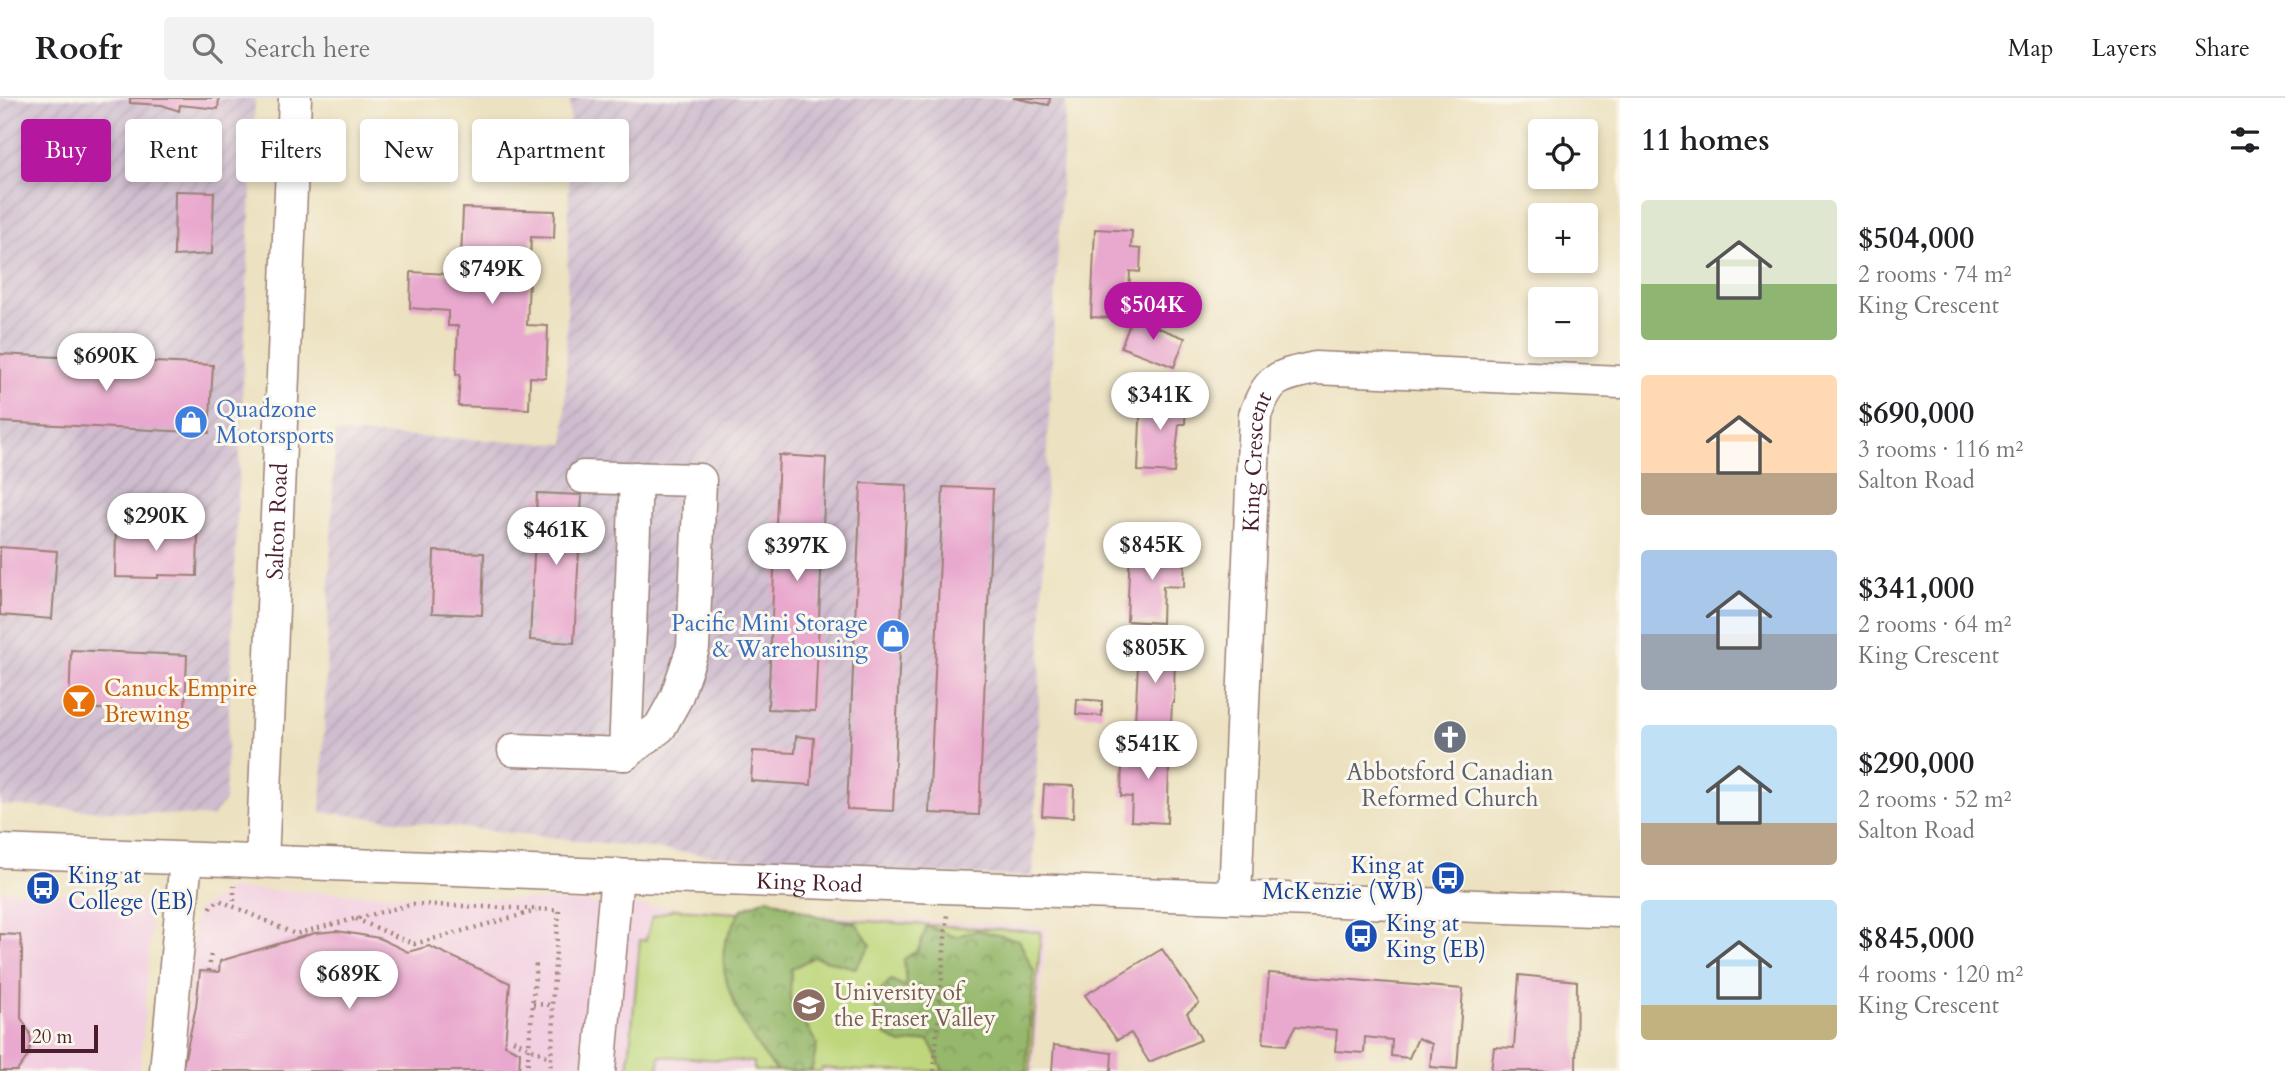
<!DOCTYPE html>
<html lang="en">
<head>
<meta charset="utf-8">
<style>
	body { margin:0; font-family:Cardo,serif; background:#f2f2f2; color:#202124; height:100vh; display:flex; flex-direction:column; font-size:26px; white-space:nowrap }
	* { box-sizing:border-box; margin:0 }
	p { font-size:23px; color:#757577 }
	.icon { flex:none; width:38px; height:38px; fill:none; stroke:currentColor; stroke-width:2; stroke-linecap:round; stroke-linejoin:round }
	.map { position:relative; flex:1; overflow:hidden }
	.sheet { display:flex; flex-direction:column; background:#fff; width:665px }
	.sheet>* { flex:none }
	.hud { position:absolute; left:21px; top:21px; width:665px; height:63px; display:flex; gap:14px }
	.tools { position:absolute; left:1528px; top:21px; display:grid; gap:14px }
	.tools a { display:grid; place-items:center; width:70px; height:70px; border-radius:7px; background:#fff; box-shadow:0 4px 10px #0003; font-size:35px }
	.scale { position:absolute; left:21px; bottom:18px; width:77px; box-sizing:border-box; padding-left:7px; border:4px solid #4a1f2b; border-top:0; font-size:19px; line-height:24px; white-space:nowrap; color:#4a1f2b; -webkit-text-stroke:5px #fbf7ec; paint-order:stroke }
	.price { position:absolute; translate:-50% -60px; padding:0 16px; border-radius:24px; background:#fff; color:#222; font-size:23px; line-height:46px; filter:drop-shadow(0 2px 4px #0008) }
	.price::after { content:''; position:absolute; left:50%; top:42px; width:21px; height:16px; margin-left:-10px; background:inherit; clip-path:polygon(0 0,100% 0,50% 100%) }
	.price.active { background:#b5179e; color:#fff }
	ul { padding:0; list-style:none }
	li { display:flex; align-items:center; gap:21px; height:175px; padding:0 21px }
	li span { display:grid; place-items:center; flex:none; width:196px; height:140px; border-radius:7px; color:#555 }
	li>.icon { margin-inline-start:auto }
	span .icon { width:84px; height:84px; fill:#fffc; stroke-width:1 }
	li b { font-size:30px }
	h2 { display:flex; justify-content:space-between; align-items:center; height:84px; padding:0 21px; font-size:30px }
	.chip { padding:0 24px; border-radius:7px; background:#fff; box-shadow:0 4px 10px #0003; font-size:24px; line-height:63px }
	.chip.active { background:#b5179e; color:#fff }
	header { display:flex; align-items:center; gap:42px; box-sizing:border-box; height:98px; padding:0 35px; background:#fff; border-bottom:2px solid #e0e0e0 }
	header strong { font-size:33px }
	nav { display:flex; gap:38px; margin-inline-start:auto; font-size:24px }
	.search { width:490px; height:63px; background:#f2f2f2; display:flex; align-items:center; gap:18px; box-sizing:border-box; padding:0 24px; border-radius:7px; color:#757577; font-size:26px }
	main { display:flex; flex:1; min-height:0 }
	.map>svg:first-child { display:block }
	.built { fill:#f2cfe1 }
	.industrial { fill:url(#industrial-furrows) }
	.green { fill:#bed77c; stroke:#847b54; stroke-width:2 }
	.forest { fill:url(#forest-crowns); stroke:#706c4c; stroke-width:2 }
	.building { fill:#e9a8ce }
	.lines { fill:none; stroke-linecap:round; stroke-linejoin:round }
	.minor-casing { stroke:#9b8076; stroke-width:35 }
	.path { stroke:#9b8076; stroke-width:4.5; stroke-dasharray:2 5; stroke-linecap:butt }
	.minor { stroke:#fff; stroke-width:32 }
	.labels { text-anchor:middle; stroke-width:6; stroke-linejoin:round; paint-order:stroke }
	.shop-label { font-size:23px; fill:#366cbe; stroke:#fbf7ec; text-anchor:start }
	.street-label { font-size:23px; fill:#4a1f2b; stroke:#fbf7ec }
	.food-label { font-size:23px; fill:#c56008; stroke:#fbf7ec; text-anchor:start }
	.worship-label { font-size:23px; fill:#5b616d; stroke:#fbf7ec }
	.transit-label { font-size:23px; fill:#164399; stroke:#fbf7ec; text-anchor:start }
	.education-label { font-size:23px; fill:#785e54; stroke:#fbf7ec; text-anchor:start }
</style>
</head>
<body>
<header>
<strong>Roofr</strong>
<div class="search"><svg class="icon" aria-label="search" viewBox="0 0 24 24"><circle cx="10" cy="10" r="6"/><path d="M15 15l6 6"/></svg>Search here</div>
<nav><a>Map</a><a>Layers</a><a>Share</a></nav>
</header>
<main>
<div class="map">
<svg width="1620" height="973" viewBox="0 0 1620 973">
	<defs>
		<pattern id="industrial-furrows" width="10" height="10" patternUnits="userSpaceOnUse" patternTransform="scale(1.75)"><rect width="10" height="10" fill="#cfbdcf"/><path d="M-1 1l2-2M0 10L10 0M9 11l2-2" fill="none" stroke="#b3a2b2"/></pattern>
		<pattern id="forest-crowns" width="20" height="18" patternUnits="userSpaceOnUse" patternTransform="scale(1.75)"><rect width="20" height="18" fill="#96b86c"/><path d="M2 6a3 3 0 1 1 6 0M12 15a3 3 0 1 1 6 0" fill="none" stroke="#7c9559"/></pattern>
	</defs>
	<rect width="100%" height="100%" fill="#fbf7ec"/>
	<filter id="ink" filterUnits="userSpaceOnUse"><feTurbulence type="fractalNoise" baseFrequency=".0143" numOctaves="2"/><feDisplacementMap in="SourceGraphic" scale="14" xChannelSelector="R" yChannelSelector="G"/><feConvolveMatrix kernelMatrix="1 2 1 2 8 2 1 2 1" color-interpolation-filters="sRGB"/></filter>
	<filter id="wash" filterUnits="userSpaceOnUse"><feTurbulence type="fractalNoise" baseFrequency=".00686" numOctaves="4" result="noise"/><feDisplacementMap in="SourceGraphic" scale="28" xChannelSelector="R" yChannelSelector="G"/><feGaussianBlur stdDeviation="1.57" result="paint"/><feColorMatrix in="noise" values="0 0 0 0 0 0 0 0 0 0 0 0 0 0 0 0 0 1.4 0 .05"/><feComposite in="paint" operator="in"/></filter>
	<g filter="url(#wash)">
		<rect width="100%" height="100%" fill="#ece1c0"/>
		<path class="built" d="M230 791 556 803 1047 829 1033 973H182L196 813Z
			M0 792 137 799 147 808 151 829 140 973H0Z"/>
		<path class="industrial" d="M0 0H255L225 702 213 719 0 707Z
			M570 0H1066L1048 336 1033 779 783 770 736 760 321 714 335 335 565 346Z"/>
		<path class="green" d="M674 811 1041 834 1030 973H862L822 970 821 973H754V964L660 958 658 973H628L640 842H646L652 819Z"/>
		<path class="forest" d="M768 800 817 818 856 825 871 847 855 870 814 859 791 871 790 901 817 946 812 971 808 973H777C751 944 719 891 724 850 726 838 736 822 742 811Z
			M927 828 955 839 977 832 1019 842 1034 874 1026 973H943L929 942 901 946 886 937 872 901 891 882 906 889 904 861 918 852Z"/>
		<g id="blocks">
			<path class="building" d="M130 0H219L218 11 180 7 179 13 162 7 130 5Z
				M1013 0H1050L1049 7Z
				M175 93 214 94 212 156 174 158Z
				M463 110 555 113 554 140 531 139 527 227 548 228 546 280 530 279 529 311 458 308 460 276 456 277 458 228H448V213L410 210 411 174 448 176V159L461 160Z
				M1095 131 1132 133 1131 150 1141 151 1140 174 1130 173 1128 221 1091 219Z
				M1132 220 1185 240 1174 269 1121 249Z
				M0 256 213 267 209 335 0 324Z
				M1141 297 1186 299 1185 326H1179L1174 375 1138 373Z
				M779 357 826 360 815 613 768 611Z
				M861 385 907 387 893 713 847 711Z
				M943 389 993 391 979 717 929 715Z
				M537 395 582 397 574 545 530 542Z
				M116 429 198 432 197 478 158 477V480L115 479Z
				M0 449 57 453 52 521 0 517Z
				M1130 451 1185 454 1184 489 1163 488 1162 525 1127 523Z
				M434 453 484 455 482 517 432 515Z
				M1139 547 1175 549 1174 605H1172L1171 626 1135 625Z
				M71 552 187 557 185 614 69 610Z
				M1077 601 1102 603V618L1076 616Z
				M796 638 814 640 811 687 751 683 753 653 795 655Z
				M1134 642 1170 644 1167 725 1131 723 1132 699 1121 698 1122 666 1133 667Z
				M1044 687 1074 688 1073 720 1042 718Z
				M337 833 379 840 408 854 429 848 510 885 505 947 520 954 519 973H182L196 909 200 873 219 874 220 863 315 835Z
				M0 836 20 837 22 852 21 920 30 935 31 946 28 958 17 973H0Z
				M1162 851 1199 905 1187 915 1201 942 1149 964 1131 935 1117 942 1085 897Z
				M1269 875 1463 891 1457 971 1430 969 1432 946 1418 940 1409 960 1391 958 1392 942 1365 939 1364 955 1335 953 1337 932 1296 928 1286 947 1263 945Z
				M1519 877 1577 883 1576 973H1491L1494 949 1514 950Z
				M1054 947 1112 955 1111 973H1052Z"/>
		</g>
	</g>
	<g filter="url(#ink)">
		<use href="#blocks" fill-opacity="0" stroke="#9b8076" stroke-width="2"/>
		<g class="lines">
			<g class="minor-casing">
				<g id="minor">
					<path d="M514 652 625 656 660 629 676 600 693 550 700 382 583 379"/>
					<path d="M625 656 636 380"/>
					<path id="s1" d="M0 753 580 776 1620 813"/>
					<path id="s2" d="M262 764 295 0"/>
					<path id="s3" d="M1235 799 1255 317C1270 278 1276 279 1315 270L1620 284"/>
					<path d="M166 973 186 761"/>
					<path d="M599 973 617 777"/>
				</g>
			</g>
			<path class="path" d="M234 803V788
				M210 810 219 802 295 836 413 806 559 812 552 907 554 922 550 973
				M356 821 414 846 536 813
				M209 873 211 856
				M533 906 552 907
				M513 942 551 960
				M527 973 536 864
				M934 973 947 817"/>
			<use href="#minor" class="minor"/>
		</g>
	</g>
	<defs>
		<g id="shop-disc" transform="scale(1.75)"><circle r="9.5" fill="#3f7fe0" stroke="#fbf7ec"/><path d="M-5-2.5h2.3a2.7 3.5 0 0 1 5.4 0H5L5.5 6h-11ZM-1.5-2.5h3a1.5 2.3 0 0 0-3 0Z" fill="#fff"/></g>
		<g id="bar-disc" transform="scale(1.75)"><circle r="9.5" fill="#e8710a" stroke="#fbf7ec"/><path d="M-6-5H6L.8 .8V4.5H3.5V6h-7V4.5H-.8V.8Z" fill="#fff"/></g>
		<g id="church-disc" transform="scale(1.75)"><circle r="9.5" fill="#6b7280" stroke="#fbf7ec"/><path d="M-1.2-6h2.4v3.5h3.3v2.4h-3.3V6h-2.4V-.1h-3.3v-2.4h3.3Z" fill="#fff"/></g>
		<g id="bus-disc" transform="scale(1.75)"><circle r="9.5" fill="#1a4fb4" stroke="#fbf7ec"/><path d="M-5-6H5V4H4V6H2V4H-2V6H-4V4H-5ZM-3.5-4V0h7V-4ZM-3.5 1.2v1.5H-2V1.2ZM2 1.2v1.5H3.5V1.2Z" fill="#fff"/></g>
		<g id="university-disc" transform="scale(1.75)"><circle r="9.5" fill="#8d6e63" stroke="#fbf7ec"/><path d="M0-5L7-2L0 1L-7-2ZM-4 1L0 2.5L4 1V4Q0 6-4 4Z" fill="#fff"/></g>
	</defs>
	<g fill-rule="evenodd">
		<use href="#shop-disc" x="191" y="324"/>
		<use href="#shop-disc" x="893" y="538"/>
		<use href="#bar-disc" x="79" y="603"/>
		<use href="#church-disc" x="1450" y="639"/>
		<use href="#bus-disc" x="1448" y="780"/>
		<use href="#bus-disc" x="43" y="790"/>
		<use href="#bus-disc" x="1361" y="838"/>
		<use href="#university-disc" x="809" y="907"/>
	</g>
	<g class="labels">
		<g class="shop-label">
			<text x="216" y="319">Quadzone<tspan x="216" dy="26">Motorsports</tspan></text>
			<text x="868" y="533" text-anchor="end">Pacific Mini Storage<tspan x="868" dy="26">&amp; Warehousing</tspan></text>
		</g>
		<g class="street-label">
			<text dy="8" stroke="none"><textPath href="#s3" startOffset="436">King Crescent</textPath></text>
			<text dy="8" stroke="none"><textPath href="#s2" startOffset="341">Salton Road</textPath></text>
			<text dy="8" stroke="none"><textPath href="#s1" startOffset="810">King Road</textPath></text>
		</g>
		<g class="food-label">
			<text x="104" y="598">Canuck Empire<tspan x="104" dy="26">Brewing</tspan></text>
		</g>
		<g class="worship-label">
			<text x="1450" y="682">Abbotsford Canadian<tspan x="1450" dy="26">Reformed Church</tspan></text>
		</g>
		<g class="transit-label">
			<text x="1424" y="775" text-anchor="end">King at<tspan x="1424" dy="26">McKenzie (WB)</tspan></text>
			<text x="68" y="785">King at<tspan x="68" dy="26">College (EB)</tspan></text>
			<text x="1386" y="833">King at<tspan x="1386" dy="26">King (EB)</tspan></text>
		</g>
		<g class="education-label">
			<text x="834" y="902">University of<tspan x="834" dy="26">the Fraser Valley</tspan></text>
		</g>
	</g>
</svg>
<div class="tools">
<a><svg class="icon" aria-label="locate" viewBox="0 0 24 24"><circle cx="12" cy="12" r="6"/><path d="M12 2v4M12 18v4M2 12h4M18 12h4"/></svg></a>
<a>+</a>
<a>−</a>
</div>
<div class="scale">20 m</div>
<b class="price" style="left:492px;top:208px">$749K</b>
<b class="price active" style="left:1153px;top:244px">$504K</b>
<b class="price" style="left:106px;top:295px">$690K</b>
<b class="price" style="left:1160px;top:334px">$341K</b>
<b class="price" style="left:156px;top:455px">$290K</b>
<b class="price" style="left:556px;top:469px">$461K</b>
<b class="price" style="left:1152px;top:484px">$845K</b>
<b class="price" style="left:797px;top:485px">$397K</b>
<b class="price" style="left:1155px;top:587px">$805K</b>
<b class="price" style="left:1148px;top:683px">$541K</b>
<b class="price" style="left:349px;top:913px">$689K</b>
<div class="hud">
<a class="chip active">Buy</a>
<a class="chip">Rent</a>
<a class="chip">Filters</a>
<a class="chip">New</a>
<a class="chip">Apartment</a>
</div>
</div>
<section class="sheet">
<h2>11 homes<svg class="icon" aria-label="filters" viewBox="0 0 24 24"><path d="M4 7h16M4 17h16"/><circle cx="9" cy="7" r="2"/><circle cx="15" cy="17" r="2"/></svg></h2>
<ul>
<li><span style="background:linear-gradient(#dfe7d0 60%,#8fb573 0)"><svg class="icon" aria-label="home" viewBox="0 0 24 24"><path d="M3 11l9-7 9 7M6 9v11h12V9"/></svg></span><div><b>$504,000</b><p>2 rooms · 74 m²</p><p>King Crescent</p></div></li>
<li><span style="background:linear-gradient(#ffd9b3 70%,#b9a48a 0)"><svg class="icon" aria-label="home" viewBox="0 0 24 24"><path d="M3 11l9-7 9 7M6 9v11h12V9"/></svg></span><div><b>$690,000</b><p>3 rooms · 116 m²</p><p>Salton Road</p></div></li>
<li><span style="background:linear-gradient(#a9c7e8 60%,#9aa5b1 0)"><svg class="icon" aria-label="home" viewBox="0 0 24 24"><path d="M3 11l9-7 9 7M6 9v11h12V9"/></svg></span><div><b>$341,000</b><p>2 rooms · 64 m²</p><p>King Crescent</p></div></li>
<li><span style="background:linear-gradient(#bfe0f5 70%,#b9a48a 0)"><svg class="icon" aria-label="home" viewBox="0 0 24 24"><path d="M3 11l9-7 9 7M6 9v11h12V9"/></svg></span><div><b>$290,000</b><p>2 rooms · 52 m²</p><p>Salton Road</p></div></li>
<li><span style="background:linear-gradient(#bfe0f5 75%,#c2b280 0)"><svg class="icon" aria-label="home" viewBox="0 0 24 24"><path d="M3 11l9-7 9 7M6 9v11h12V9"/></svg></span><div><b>$845,000</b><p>4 rooms · 120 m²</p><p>King Crescent</p></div></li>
</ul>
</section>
</main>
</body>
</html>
